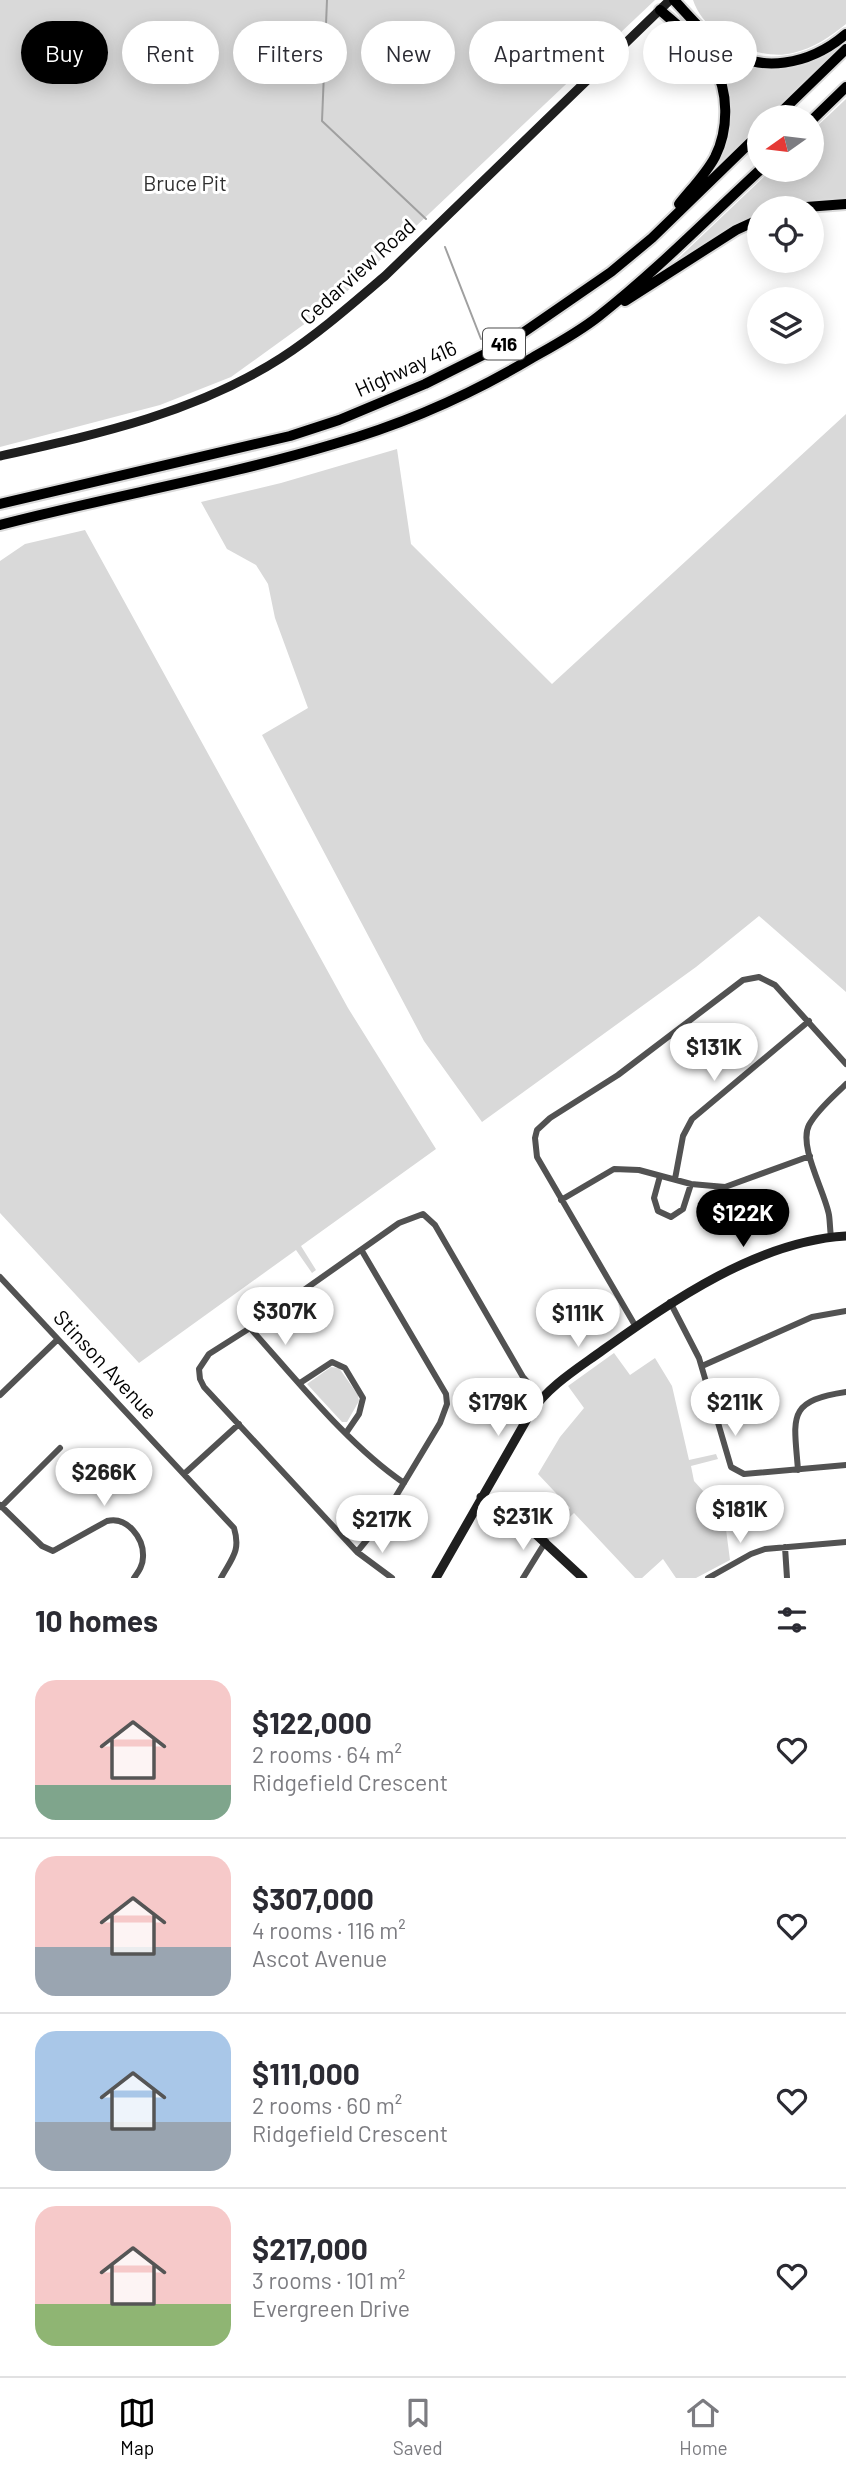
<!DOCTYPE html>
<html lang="en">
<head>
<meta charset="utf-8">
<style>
	body { margin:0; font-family:Barlow,sans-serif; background:#f2f2f3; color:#2b2b33; height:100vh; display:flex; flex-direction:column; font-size:26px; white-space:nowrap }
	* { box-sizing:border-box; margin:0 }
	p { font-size:23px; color:#7c7c81 }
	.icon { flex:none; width:38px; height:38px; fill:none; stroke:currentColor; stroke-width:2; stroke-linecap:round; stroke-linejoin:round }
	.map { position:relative; height:1578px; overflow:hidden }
	.side { display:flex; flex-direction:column; background:#fff; flex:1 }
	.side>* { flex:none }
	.guide { position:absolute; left:21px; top:21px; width:805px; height:63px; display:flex; gap:14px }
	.needle { width:46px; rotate:256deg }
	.buttons { position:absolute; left:747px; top:105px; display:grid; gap:14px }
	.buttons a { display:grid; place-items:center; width:77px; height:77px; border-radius:50%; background:#fff; box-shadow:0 4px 18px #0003; font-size:35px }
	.price { position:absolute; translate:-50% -60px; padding:0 16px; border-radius:24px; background:#fff; color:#222; font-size:23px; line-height:46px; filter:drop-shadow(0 2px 4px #0008) }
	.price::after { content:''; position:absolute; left:50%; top:42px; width:21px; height:16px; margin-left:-10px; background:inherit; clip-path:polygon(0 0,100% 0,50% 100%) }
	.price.current { background:#000; color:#fff }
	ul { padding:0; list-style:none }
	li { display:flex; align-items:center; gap:21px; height:175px; padding:0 35px }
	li+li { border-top:2px solid #e1e1e2 }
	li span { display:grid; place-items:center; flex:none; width:196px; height:140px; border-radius:21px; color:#555 }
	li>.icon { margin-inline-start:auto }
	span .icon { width:84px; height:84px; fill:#fffc; stroke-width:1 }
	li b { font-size:30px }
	h2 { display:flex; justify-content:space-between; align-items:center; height:84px; padding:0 35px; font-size:30px }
	.chip { padding:0 24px; border-radius:32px; background:#fff; box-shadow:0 4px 18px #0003; font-size:24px; line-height:63px }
	.chip.current { background:#000; color:#fff }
	.dock { display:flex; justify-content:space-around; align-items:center; height:98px; border-top:2px solid #e1e1e2; background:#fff; font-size:19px; color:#7c7c81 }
	.dock a { display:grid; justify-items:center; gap:4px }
	.dock .current { color:#000 }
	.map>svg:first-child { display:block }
	.green { fill:#d9d9d9 }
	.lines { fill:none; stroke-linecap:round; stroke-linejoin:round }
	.stream { stroke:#a0a0a0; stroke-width:2 }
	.highway-casing { stroke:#dbdbdb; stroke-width:14 }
	.street { stroke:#525252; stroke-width:6 }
	.secondary { stroke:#1f1f1f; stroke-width:9 }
	.highway { stroke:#000; stroke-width:10 }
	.labels { text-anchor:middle; stroke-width:6; stroke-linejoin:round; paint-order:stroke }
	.shield { fill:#fff; stroke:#4c4c4c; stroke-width:2 }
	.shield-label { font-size:19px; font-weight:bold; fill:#000 }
	.park-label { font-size:21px; fill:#303030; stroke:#fff }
	.street-label { font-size:21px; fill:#000; stroke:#fff }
</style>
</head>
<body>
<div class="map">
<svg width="846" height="1578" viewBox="0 0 846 1578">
	<rect width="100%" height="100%" fill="#fff"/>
	<path class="green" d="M0 0H655L339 299 231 377 160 405 0 447Z
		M693 0H846V24C830 37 814 48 793 53 758 62 704 35 693 0Z
		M679 15C692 27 703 43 719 52 761 78 809 69 846 39V42L768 117H760L759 126 706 178C715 163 727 147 730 129 736 92 700 52 681 22Z
		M846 99V200L802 203 779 208H760L759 215 665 271 771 170H812V131Z
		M846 414V992L759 916 696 967 482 1122 424 1041 262 735 308 708 275 618 268 584 256 565 227 549 201 502 281 483 397 449 411 544 552 684Z
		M85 530 348 1008 436 1149 301 1246 316 1270 312 1273 296 1250 139 1363 0 1213V561L25 544Z
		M614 1353 630 1375 655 1358 672 1386 689 1460 716 1454 718 1459 691 1466 694 1481 724 1514 730 1560 696 1578H676L663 1559 642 1578H635L574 1513 554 1532 550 1528 570 1508 538 1474 560 1437 584 1408 568 1386Z
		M331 1367 339 1368 358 1395 359 1401 347 1422H342L307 1384Z"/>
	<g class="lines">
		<path class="stream" d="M327 0 322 121 426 219
			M445 247 481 339"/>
		<g class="highway-casing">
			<path id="highway" d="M674 0C689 16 703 33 720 46 760 76 811 64 846 34
				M660 10C678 26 700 43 713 64 729 91 729 129 715 157 706 174 691 189 679 204
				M776 117 846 49
				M812 120 846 87
				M793 208 846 204
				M625 301 736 230 760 219
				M0 504 290 436 339 420 425 384 511 341 611 272 652 238 760 133
				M0 525C111 496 224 477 334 444 404 424 470 395 532 358 555 345 579 332 599 316 656 271 707 219 760 170"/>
		</g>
		<path class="street" d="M660 1176 654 1198 658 1211 671 1217 683 1209 691 1184
			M675 1179 683 1136 692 1119 809 1021
			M561 1200 614 1169 639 1170 691 1184 725 1187 810 1156
			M831 1237C830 1230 830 1222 829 1215 825 1192 798 1146 809 1125 817 1110 834 1096 846 1084
			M0 1277 234 1528C241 1551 232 1558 221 1578
			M670 1302 699 1358 731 1467 744 1474 846 1465
			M636 1327 537 1157 535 1138 537 1130 550 1118 618 1075 743 980 759 977 775 985 846 1064
			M250 1328C296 1379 348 1445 404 1483
			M702 1366 812 1317 846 1311
			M300 1383 332 1362 345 1368 363 1398 359 1414 346 1433
			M0 1395 57 1340
			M798 1470C794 1417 786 1401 846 1392
			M184 1474 239 1424
			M0 1505 42 1546 53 1551 107 1521C127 1516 144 1538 143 1557 143 1565 139 1571 134 1578
			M1 1507 60 1448
			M785 1547 787 1578
			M357 1552 378 1526 440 1423 447 1404 446 1394 362 1251
			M392 1578 357 1552 204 1387 200 1379 199 1369 209 1354 250 1328 399 1223 423 1214 435 1225 523 1377 541 1397
			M523 1578 546 1541
			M708 1578 751 1554 765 1549 846 1542"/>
		<path class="secondary" d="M0 456C98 434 195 413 281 358 318 334 351 305 385 276L670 0
			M481 1497 516 1516 583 1578
			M436 1578 531 1412C550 1385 577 1369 603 1350 672 1301 758 1241 846 1236"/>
		<use href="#highway" class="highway"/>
	</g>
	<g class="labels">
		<rect class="shield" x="483" y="328.5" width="42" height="31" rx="5"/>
		<g class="shield-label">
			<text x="504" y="351">416</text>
		</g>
		<g class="park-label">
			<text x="185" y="191">Bruce Pit</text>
		</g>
		<g class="street-label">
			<text transform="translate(358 272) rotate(-42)" y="7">Cedarview Road</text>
			<text transform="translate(406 369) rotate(-24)" y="7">Highway 416</text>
			<text transform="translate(105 1365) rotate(47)" y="7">Stinson Avenue</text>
		</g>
	</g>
</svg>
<div class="buttons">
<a><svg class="needle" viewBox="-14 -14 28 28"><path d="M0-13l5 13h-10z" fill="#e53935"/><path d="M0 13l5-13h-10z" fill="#7c7c81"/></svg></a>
<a><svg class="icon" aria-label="locate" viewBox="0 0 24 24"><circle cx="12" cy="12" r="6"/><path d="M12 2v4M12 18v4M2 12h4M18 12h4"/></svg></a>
<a><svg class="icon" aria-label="layers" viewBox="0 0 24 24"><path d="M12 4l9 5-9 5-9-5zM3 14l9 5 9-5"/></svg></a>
</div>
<b class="price" style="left:714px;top:1083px">$131K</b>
<b class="price current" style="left:743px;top:1249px">$122K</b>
<b class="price" style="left:285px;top:1347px">$307K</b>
<b class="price" style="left:578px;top:1349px">$111K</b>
<b class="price" style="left:498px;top:1438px">$179K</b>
<b class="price" style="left:735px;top:1438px">$211K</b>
<b class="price" style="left:104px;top:1508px">$266K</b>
<b class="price" style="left:740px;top:1545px">$181K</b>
<b class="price" style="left:523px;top:1552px">$231K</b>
<b class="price" style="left:382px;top:1555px">$217K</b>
<div class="guide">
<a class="chip current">Buy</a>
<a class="chip">Rent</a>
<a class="chip">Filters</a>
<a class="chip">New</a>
<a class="chip">Apartment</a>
<a class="chip">House</a>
</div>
</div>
<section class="side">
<h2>10 homes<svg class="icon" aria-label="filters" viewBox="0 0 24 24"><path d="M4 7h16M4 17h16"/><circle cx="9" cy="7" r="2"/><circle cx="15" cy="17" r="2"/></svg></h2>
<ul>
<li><span style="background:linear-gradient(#f6c9c9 75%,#7fa58c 0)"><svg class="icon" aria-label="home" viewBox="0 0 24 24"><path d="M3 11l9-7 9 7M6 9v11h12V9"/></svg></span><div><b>$122,000</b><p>2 rooms · 64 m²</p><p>Ridgefield Crescent</p></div><svg class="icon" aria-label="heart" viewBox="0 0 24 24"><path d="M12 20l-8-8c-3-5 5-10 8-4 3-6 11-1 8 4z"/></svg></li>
<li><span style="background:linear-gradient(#f6c9c9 65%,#9aa5b1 0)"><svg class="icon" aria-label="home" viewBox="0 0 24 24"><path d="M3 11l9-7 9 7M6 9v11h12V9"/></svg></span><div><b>$307,000</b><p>4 rooms · 116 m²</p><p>Ascot Avenue</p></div><svg class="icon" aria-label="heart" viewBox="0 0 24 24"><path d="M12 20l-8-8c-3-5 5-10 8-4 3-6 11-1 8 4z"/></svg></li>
<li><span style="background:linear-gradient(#a9c7e8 65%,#9aa5b1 0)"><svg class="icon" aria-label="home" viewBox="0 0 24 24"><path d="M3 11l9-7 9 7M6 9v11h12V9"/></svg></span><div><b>$111,000</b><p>2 rooms · 60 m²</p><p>Ridgefield Crescent</p></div><svg class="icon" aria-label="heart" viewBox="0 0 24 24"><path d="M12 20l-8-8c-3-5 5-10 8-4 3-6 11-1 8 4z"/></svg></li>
<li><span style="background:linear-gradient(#f6c9c9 70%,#8fb573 0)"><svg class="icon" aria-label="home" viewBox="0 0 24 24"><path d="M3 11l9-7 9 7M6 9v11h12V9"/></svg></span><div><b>$217,000</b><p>3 rooms · 101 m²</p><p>Evergreen Drive</p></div><svg class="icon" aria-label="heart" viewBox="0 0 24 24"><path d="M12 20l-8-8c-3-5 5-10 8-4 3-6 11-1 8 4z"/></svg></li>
</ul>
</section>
<nav class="dock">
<a class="current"><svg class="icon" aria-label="map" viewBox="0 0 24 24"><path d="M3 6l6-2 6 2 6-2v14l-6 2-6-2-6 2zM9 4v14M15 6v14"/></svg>Map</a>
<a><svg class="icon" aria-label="saved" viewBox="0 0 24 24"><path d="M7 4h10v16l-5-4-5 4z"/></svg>Saved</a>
<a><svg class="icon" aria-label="home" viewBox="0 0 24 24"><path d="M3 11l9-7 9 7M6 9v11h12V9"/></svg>Home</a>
</nav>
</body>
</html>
